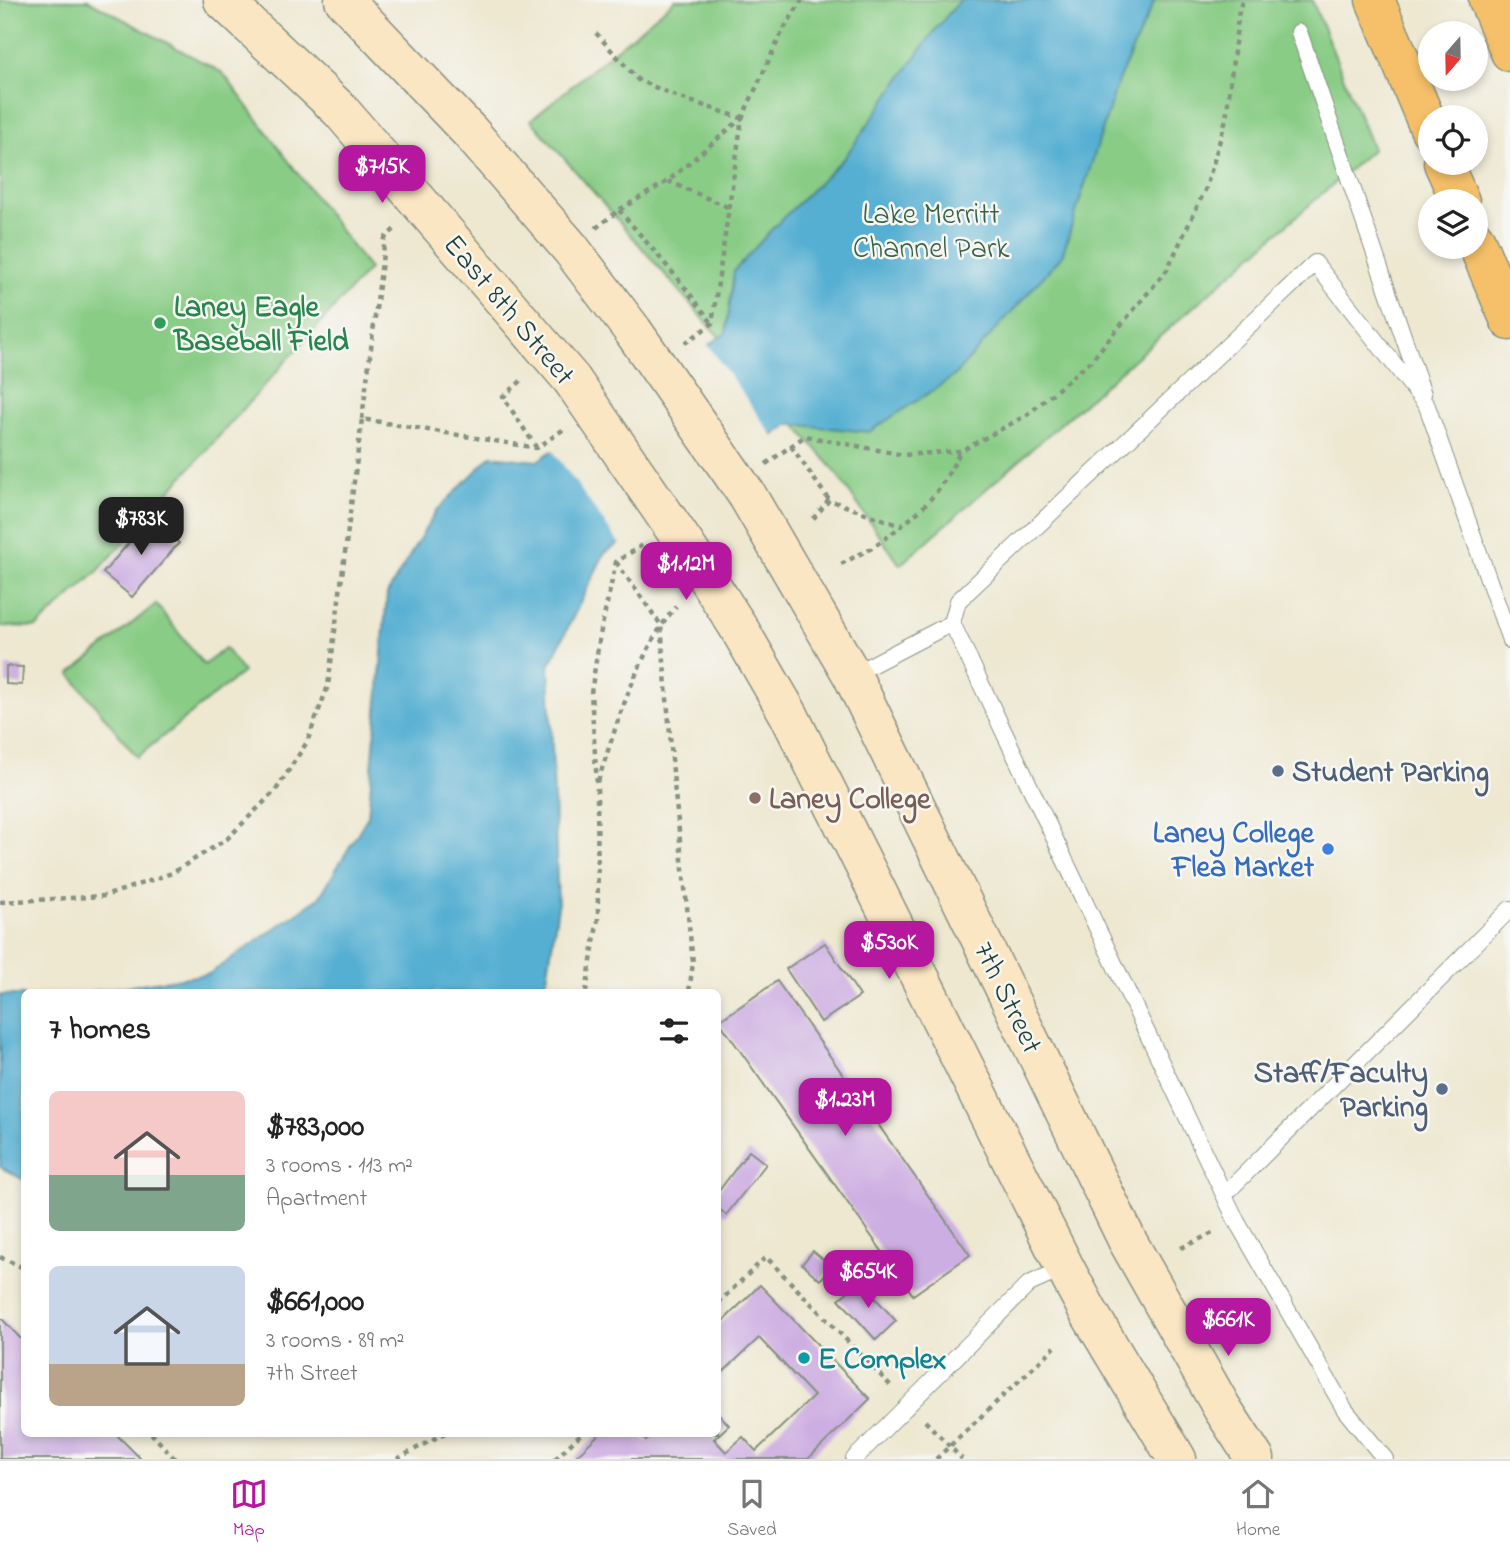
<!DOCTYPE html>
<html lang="en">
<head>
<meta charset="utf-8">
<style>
	body { margin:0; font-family:"Indie Flower",sans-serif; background:#f2f2f2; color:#222; height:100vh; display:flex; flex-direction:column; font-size:26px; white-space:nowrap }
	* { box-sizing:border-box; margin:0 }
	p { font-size:23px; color:#767676 }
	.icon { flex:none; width:38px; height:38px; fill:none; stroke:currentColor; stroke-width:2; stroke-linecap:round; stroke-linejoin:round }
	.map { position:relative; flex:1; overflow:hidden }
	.drawer { position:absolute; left:21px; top:989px; width:700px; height:448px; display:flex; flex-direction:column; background:#fff; border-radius:10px; box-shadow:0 4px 10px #0003 }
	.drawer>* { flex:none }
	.needle { width:46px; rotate:200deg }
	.controls { position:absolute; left:1418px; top:21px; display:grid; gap:14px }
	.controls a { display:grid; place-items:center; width:70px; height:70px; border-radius:50%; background:#fff; box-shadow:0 4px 10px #0003; font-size:35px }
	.price { position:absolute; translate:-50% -60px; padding:0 16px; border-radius:14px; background:#b5179e; color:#fff; font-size:23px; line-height:46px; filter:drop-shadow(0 2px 4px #0008) }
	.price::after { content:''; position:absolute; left:50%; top:42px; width:21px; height:16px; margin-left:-10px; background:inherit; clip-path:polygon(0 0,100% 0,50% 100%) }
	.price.selected { background:#222; color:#fff }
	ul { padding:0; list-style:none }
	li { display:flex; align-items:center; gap:21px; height:175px; padding:0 28px }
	li span { display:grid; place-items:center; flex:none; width:196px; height:140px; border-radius:10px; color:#555 }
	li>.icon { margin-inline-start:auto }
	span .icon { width:84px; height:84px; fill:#fffc; stroke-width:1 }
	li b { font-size:30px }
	h2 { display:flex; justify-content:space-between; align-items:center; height:84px; padding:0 28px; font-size:30px }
	.tabs { display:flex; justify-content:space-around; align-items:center; height:98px; border-top:2px solid #e0e0e0; background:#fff; font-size:19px; color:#767676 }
	.tabs a { display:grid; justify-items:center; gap:4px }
	.tabs .selected { color:#b5179e }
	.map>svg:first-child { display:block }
	.green { fill:#88cc85; stroke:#54845c; stroke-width:2 }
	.water { fill:#55afd2; stroke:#3a7683; stroke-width:2 }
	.pier { fill:#eee8d1 }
	.building { fill:#cdaee2 }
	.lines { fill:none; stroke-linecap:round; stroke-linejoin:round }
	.service-casing { stroke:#869282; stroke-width:18 }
	.secondary-casing { stroke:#869282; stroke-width:41 }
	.motorway-casing { stroke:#869282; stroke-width:41 }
	.path { stroke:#869282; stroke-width:4.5; stroke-dasharray:5 5; stroke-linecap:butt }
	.service { stroke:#fff; stroke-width:16 }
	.secondary { stroke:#fbe6c4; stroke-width:38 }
	.motorway { stroke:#f6c06b; stroke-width:38 }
	.secondary-bridge-casing { stroke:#869282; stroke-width:41; stroke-linecap:butt }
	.secondary-bridge { stroke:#fbe6c4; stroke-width:38 }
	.leisure-dot { fill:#2e9e5b; stroke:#f6f6f2; stroke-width:2.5 }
	.service-dot { fill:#5c6f8a; stroke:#f6f6f2; stroke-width:2.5 }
	.education-dot { fill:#8d6e63; stroke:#f6f6f2; stroke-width:2.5 }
	.shop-dot { fill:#3f7fe0; stroke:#f6f6f2; stroke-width:2.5 }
	.culture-dot { fill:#0f9aa8; stroke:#f6f6f2; stroke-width:2.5 }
	.labels { text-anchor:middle; stroke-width:5; stroke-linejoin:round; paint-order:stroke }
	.park-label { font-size:30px; fill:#396148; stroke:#f6f6f2 }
	.leisure-label { font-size:30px; font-weight:bold; fill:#27864d; stroke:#f6f6f2; text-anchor:start }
	.street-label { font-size:30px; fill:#1f3d34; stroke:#f6f6f2 }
	.service-label { font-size:30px; font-weight:bold; fill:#4e5e75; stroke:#f6f6f2; text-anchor:start }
	.education-label { font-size:30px; font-weight:bold; fill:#785e54; stroke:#f6f6f2; text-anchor:start }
	.shop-label { font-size:30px; font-weight:bold; fill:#366cbe; stroke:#f6f6f2; text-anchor:end }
	.culture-label { font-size:30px; font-weight:bold; fill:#0d838f; stroke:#f6f6f2; text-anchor:start }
</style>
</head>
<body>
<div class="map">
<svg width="1510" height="1459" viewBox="0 0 1510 1459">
	<rect width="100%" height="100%" fill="#f6f6f2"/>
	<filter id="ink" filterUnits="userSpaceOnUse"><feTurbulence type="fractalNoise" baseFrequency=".0143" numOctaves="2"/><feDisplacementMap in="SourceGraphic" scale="14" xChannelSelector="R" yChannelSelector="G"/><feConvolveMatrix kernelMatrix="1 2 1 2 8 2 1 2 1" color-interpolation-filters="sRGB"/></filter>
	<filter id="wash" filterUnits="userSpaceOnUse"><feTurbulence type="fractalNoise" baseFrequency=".00686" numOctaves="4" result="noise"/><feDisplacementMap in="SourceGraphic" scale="28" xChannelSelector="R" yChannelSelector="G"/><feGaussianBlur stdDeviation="1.57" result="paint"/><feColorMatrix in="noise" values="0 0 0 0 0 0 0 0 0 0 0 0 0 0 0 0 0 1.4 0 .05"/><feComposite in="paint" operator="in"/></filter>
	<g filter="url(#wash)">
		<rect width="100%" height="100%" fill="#eee8d1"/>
		<path class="green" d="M0 0H88L223 73 369 269 98 571 37 627 0 626Z
			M675 0H1312L1373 149 900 565 831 466 531 120Z
			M156 604 204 665 225 648 243 672 137 757 70 674Z"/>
		<path class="water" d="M960 0H1155L1118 81 1062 256 953 377 869 432 790 424 604 554 549 666 558 906 545 992H89L209 974 319 898 368 816 387 594 436 511 491 456 537 461 726 333 734 271 773 228 845 157 934 31Z
			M0 995H24V1180L0 1167Z"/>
		<path class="pier" d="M706 342 775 439 621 546 551 448Z"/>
		<g id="blocks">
			<path class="building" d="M152 516 170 532 168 534 179 543 132 597 103 573Z
				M6 666 23 667 22 685 6 684Z
				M825 943 860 996 821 1022 786 969Z
				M777 981 970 1255 913 1295 719 1021Z
				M749 1151 766 1164 726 1215 718 1208V1192Z
				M813 1251 832 1267 820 1280 802 1264Z
				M860 1281 896 1321 876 1340 839 1299Z
				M760 1285 870 1399 808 1459H573L600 1433H639L646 1441 655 1433H718V1413L729 1425 714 1439 726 1452 743 1437 756 1451 814 1396 759 1338 718 1377V1326Z
				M0 1317 24 1342V1433H115L141 1459H0Z"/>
		</g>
	</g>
	<g filter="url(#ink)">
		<use href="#blocks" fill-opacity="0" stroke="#869282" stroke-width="2"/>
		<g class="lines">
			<g class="service-casing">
				<path id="service" d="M1299 32 1423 394
					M852 675 952 623
					M1225 1194 1510 909
					M854 1459 1029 1284 1065 1268
					M1385 1459 1345 1410 1237 1222 952 623 958 601 1315 263 1427 406 1510 640"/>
			</g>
			<g class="secondary-casing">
				<path id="secondary" d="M223 0 340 110 572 380
					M344 0 470 132 571 249 633 331
					M747 495 852 675 1127 1240 1222 1408 1255 1459
					M686 546 737 625 789 715 1065 1268 1088 1311 1177 1459"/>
			</g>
			<g class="motorway-casing">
				<path id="motorway" d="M1375 0 1430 130
					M1488 0 1510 52
					M1443 163 1460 201
					M1475 239 1510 321"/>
			</g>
			<path class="path" d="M596 33 638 80 678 97 741 118
				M668 181 730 208
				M619 210 679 280 712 323
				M596 228 619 210 668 181 742 118
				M685 343 712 324 742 118 782 32 802 0
				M521 381 503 397 536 447
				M362 419 385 238 397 227
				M791 446 829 500
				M766 464 805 436 904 455 961 451 1027 415 1090 362 1167 270 1206 188 1226 119 1239 9 1243 0
				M813 519 829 500 901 526C931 503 943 486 960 452
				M616 562 661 625 674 784 693 963 689 992
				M841 564 872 548 900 527
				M598 781C618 721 636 656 676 606
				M0 902 105 896 172 873 227 839 276 790 307 742 328 686 362 419 537 448 564 429
				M586 992 598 918 597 785 591 693 600 635 616 562 642 545
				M1181 1248 1217 1231
				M0 1257 24 1268
				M718 1303 766 1257 892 1387
				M925 1421 962 1459
				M151 1433 175 1459
				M397 1459 445 1433
				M555 1459 582 1433
				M936 1459 1055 1347"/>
			<use href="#service" class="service"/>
			<use href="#secondary" class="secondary"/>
			<use href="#motorway" class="motorway"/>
			<g class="secondary-bridge-casing">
				<path id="secondary-bridge" d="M633 331 747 495
					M572 380 686 546"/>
			</g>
			<use href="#secondary-bridge" class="secondary-bridge"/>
		</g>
	</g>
	<circle class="leisure-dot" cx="160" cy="323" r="7"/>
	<g class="service-dot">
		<circle cx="1278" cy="771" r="7"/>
		<circle cx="1442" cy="1089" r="7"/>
	</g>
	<circle class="education-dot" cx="755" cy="798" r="7"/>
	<circle class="shop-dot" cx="1328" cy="849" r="7"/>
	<circle class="culture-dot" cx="804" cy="1358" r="7"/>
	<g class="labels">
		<g class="park-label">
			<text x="931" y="223">Lake Merritt<tspan x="931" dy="34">Channel Park</tspan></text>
		</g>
		<g class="leisure-label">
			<text x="174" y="316">Laney Eagle<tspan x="174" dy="34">Baseball Field</tspan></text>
		</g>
		<g class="street-label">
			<text transform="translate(510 309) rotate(50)" y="10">East 8th Street</text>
			<text transform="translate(1009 997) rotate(64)" y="10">7th Street</text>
		</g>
		<g class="service-label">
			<text x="1292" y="781">Student Parking</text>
			<text x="1428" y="1082" text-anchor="end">Staff/Faculty<tspan x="1428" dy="34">Parking</tspan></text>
		</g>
		<g class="education-label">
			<text x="769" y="808">Laney College</text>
		</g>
		<g class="shop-label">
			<text x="1314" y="842">Laney College<tspan x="1314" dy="34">Flea Market</tspan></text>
		</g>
		<g class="culture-label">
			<text x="818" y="1368">E Complex</text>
		</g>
	</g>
</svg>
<div class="controls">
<a><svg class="needle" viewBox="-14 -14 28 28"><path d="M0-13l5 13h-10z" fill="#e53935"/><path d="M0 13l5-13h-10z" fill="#767676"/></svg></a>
<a><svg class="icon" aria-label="locate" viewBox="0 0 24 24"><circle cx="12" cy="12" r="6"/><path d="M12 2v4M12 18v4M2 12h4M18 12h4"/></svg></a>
<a><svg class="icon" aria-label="layers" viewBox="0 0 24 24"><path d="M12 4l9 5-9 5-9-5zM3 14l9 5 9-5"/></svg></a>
</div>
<b class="price" style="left:382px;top:205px">$715K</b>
<b class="price selected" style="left:141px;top:557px">$783K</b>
<b class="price" style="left:686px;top:602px">$1.12M</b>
<b class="price" style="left:889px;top:981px">$530K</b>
<b class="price" style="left:845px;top:1138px">$1.23M</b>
<b class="price" style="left:868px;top:1310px">$654K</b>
<b class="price" style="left:1228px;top:1358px">$661K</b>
<section class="drawer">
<h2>7 homes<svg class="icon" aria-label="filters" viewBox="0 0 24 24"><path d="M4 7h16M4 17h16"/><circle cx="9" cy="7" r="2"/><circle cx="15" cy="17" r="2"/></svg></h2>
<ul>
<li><span style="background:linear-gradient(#f6c9c9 60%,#7fa58c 0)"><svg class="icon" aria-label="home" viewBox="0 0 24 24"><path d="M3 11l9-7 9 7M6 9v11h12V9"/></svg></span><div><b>$783,000</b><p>3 rooms · 113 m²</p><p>Apartment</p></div></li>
<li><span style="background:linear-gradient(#c9d6e8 70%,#b9a48a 0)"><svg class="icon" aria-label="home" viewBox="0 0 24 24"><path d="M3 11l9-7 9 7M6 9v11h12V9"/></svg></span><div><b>$661,000</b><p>3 rooms · 89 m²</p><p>7th Street</p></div></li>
</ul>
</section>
</div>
<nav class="tabs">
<a class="selected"><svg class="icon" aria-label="map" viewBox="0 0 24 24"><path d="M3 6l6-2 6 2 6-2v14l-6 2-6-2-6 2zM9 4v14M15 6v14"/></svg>Map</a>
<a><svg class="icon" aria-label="saved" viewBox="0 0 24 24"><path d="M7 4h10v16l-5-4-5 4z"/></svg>Saved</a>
<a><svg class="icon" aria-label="home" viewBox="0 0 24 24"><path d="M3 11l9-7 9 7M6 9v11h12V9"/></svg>Home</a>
</nav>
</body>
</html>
